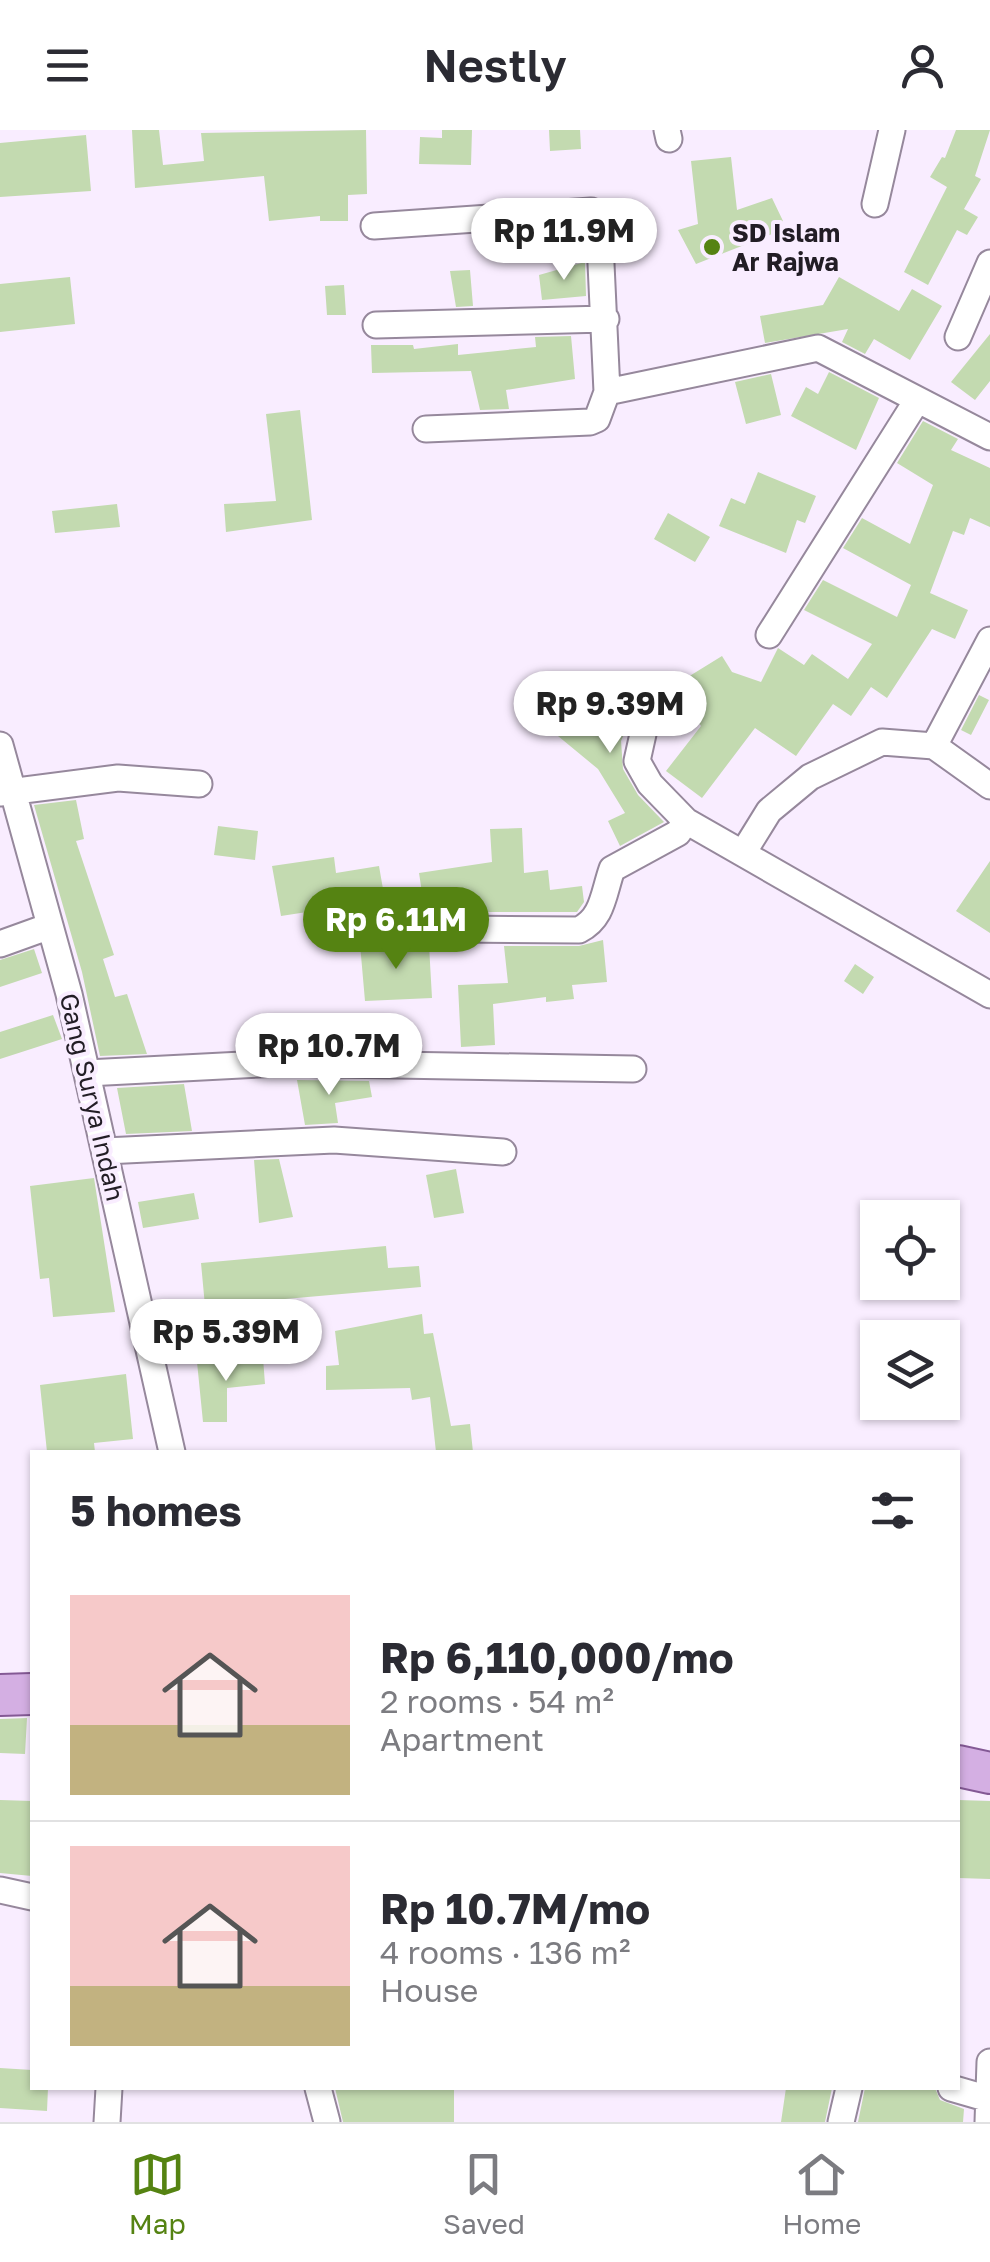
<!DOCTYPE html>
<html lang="en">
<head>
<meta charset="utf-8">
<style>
	body { margin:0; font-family:"Golos Text",sans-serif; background:#f7f7f7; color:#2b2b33; height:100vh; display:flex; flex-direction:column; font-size:38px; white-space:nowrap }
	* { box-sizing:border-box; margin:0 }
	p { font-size:32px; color:#7c7c81 }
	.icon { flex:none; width:55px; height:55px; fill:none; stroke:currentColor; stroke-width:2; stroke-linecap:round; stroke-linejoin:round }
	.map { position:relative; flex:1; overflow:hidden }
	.details { position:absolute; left:30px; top:1320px; width:930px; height:640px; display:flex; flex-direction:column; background:#fff; border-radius:0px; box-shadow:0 2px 8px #0004 }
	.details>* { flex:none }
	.controls { position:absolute; left:860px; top:1070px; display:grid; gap:20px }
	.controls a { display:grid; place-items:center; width:100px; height:100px; border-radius:0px; background:#fff; box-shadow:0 2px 8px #0004; font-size:50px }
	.price { position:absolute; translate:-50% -85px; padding:0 22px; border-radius:35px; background:#fff; color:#222; font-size:32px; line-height:65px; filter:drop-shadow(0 2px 5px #0008) }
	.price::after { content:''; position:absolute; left:50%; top:60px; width:30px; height:22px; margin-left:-15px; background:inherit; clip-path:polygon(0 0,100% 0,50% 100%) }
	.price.selected { background:#558312; color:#fff }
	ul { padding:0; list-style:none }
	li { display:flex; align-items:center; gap:30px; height:250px; padding:0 40px }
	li+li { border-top:2px solid #e1e1e2 }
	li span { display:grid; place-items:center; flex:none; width:280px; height:200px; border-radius:0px; color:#555 }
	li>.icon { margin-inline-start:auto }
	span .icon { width:120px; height:120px; fill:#fffc; stroke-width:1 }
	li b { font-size:42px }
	h2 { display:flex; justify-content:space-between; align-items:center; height:120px; padding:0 40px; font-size:42px }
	header { display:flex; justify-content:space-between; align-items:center; height:130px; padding:0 40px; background:#fff; font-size:45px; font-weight:600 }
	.dock { display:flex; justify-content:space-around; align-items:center; height:140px; border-top:2px solid #e1e1e2; background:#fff; font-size:28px; color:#7c7c81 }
	.dock a { display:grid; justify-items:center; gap:5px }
	.dock .selected { color:#558312 }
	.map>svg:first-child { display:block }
	.building { fill:#c3dab0 }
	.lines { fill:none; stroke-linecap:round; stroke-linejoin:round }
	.street-casing { stroke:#96889c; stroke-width:29 }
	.primary-casing { stroke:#845995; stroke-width:44 }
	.street { stroke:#fff; stroke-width:25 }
	.primary { stroke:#d4afe3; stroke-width:40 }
	.poi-dot { fill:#558312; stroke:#f9edff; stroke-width:4 }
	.labels { text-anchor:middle; stroke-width:8; stroke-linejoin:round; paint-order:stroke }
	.poi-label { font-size:25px; font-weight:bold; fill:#221d25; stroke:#f9edff; text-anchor:start }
	.street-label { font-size:25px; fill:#221d25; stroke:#f9edff }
</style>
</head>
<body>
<header><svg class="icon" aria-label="menu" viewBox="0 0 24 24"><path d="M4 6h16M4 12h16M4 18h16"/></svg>Nestly<svg class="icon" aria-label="person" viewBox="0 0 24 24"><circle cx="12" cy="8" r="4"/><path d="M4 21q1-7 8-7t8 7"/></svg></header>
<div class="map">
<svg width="990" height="1992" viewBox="0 0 990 1992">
	<rect width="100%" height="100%" fill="#f9edff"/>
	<path class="building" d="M132 0H159L163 35 204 31 201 3 366 0 367 64 348 65V91H320V86L269 91 264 46 135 58Z
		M442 0H472L471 35 419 34 420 7 442 8Z
		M549 0H580L581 19 550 21Z
		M956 0H990L975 46 981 49 964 79 978 87 967 105 957 100 928 155 904 142 947 57 930 47 942 27 945 28Z
		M86 5 91 61 0 67V13Z
		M731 27 737 80 772 68 783 91 777 102 696 134 678 100 698 94 691 31Z
		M585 132 586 166 542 170 539 145Z
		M470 140 473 176 456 177 450 141Z
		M70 147 75 194 0 202V154Z
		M839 147 899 181 912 159 942 176 910 230 874 209 865 224 842 212 848 199 765 213 760 186 823 175Z
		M344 155 346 185H327L325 156Z
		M990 204V251L975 270 951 252Z
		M571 206 575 249 506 260 509 279 480 280 471 241 372 243 371 215H413L414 219 458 214V225L536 217 535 207Z
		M829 242 879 268 856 320 791 286 806 257 818 264Z
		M771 244 781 285 746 294 735 252Z
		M300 280 312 390 226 402 224 374 276 371 266 284Z
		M923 291 958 309 951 320 990 338V397L970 388 964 405 953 401 930 463 968 480 955 509 932 499 887 568 871 557 851 586 833 574 796 626 755 598 702 668 666 641 701 596 675 555 722 526 732 542 761 552 778 518 804 535 812 524 848 549 872 514 804 480 823 450 897 487 911 455 843 418 862 388 910 414 933 355 897 333Z
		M758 342 816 366 805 393 797 390 786 423 719 396 731 368 745 374Z
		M117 374 120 397 55 403 52 381Z
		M668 383 710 407 695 432 654 409Z
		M606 545 623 557 614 569 633 584 621 611 623 639 638 665 664 692 620 716 608 691 625 683 598 639 558 606Z
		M979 565 989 570 971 605 961 600Z
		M76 670 84 709 76 711 114 825 103 829 115 867 127 864 147 924 100 926 82 842 34 675Z
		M218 696 258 701 255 730 214 725Z
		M522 698 524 743 548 740 550 760 582 756 584 772 577 782H425L419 743 492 732 490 699Z
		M334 727 336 743 379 736 387 782H349L335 794 322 796 320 780 281 786 272 736Z
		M990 731V803L956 781Z
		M603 810 607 852 572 855 574 869 546 872V867L493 874 495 915 461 917 458 855 508 853 504 816H579Z
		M360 814 429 815 432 868 365 871Z
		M34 819 42 843 0 857V830Z
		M855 834 874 847 863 864 844 851Z
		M53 885 62 909 0 929V902Z
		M297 950 369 951 372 967 335 973 338 993 305 995Z
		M184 954 192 1001 126 1004 117 958Z
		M279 1029 293 1087 259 1093 254 1030Z
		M456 1039 464 1083 434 1088 426 1045Z
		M94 1048 115 1182 53 1187 49 1148 40 1149 30 1056Z
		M194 1063 199 1089 143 1098 138 1072Z
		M386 1116 388 1138 419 1136 421 1157 205 1176 201 1133Z
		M422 1184 424 1204 433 1203 451 1296 470 1294 473 1322H436L430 1267 412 1270 410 1258 326 1260V1236L339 1235 335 1201Z
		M263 1228 265 1254 227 1258V1292H203L197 1232Z
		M126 1244 133 1309 94 1313 95 1322H47L40 1255Z
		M27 1588 25 1624 0 1623V1589Z
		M0 1670 32 1671V1746L0 1743Z
		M958 1670 990 1671V1749L958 1748Z
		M0 1938 32 1940V1958H48L47 1981 0 1978Z
		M335 1958H454V1992H343Z
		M786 1958H832L825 1992H781Z
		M865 1958H935L940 1970 964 1979 963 1992H858Z"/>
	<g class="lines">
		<g class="street-casing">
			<path id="street" d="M667 0 669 9
				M875 74 892 0
				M374 96 591 81 599 91 607 262
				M376 195 606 189
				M958 207 990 133
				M426 299 590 292 597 289 607 262 818 218 990 307
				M769 505 916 272
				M0 615 69 864 172 1322
				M934 616 990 510
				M0 663 118 648 199 654
				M686 691 990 865
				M743 723 769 681 810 647 882 612 934 616 990 656
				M350 798 579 800C603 788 603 765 612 739L678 703 686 691 650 654 637 631 645 595
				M0 814 50 796
				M87 943 280 933 633 939
				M105 1021 334 1010 503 1022
				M0 1760 32 1767
				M318 1958 327 1992
				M951 1958 989 1969
				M107 1992 109 1958
				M841 1992 849 1958
				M988 1992 990 1932"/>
		</g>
		<g class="primary-casing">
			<path id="primary" d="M0 1565 32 1564
				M958 1636 990 1643"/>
		</g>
		<use href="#street" class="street"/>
		<use href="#primary" class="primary"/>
	</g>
	<circle class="poi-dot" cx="712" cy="117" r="10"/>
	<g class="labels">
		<g class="poi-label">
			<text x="732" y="112">SD Islam<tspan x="732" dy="29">Ar Rajwa</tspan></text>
		</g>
		<g class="street-label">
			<text transform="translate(92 967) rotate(77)" y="9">Gang Surya Indah</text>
		</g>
	</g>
</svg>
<div class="controls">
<a><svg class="icon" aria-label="locate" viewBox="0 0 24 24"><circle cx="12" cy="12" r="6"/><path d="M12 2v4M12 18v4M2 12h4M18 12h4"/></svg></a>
<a><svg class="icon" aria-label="layers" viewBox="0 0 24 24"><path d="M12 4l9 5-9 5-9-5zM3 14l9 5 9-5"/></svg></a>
</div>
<b class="price" style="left:564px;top:153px">Rp 11.9M</b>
<b class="price" style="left:610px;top:626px">Rp 9.39M</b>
<b class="price selected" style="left:396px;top:842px">Rp 6.11M</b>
<b class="price" style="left:329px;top:968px">Rp 10.7M</b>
<b class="price" style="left:226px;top:1254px">Rp 5.39M</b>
<section class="details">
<h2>5 homes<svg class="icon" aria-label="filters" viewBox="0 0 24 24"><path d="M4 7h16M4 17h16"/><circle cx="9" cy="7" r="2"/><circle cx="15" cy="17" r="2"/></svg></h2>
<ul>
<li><span style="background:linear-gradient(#f6c9c9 65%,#c2b280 0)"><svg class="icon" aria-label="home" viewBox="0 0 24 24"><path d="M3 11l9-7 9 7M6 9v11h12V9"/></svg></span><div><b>Rp 6,110,000/mo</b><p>2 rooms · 54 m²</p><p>Apartment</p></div></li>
<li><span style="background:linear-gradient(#f6c9c9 70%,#c2b280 0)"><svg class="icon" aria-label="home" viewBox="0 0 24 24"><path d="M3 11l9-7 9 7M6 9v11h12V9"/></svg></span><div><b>Rp 10.7M/mo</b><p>4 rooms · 136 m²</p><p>House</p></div></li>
</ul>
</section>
</div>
<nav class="dock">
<a class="selected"><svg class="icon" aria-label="map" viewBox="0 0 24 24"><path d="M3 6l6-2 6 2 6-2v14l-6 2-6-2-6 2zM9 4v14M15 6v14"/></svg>Map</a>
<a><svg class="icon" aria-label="saved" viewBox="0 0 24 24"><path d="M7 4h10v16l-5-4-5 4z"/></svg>Saved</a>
<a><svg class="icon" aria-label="home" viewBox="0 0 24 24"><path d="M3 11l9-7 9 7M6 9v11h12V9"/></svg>Home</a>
</nav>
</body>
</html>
